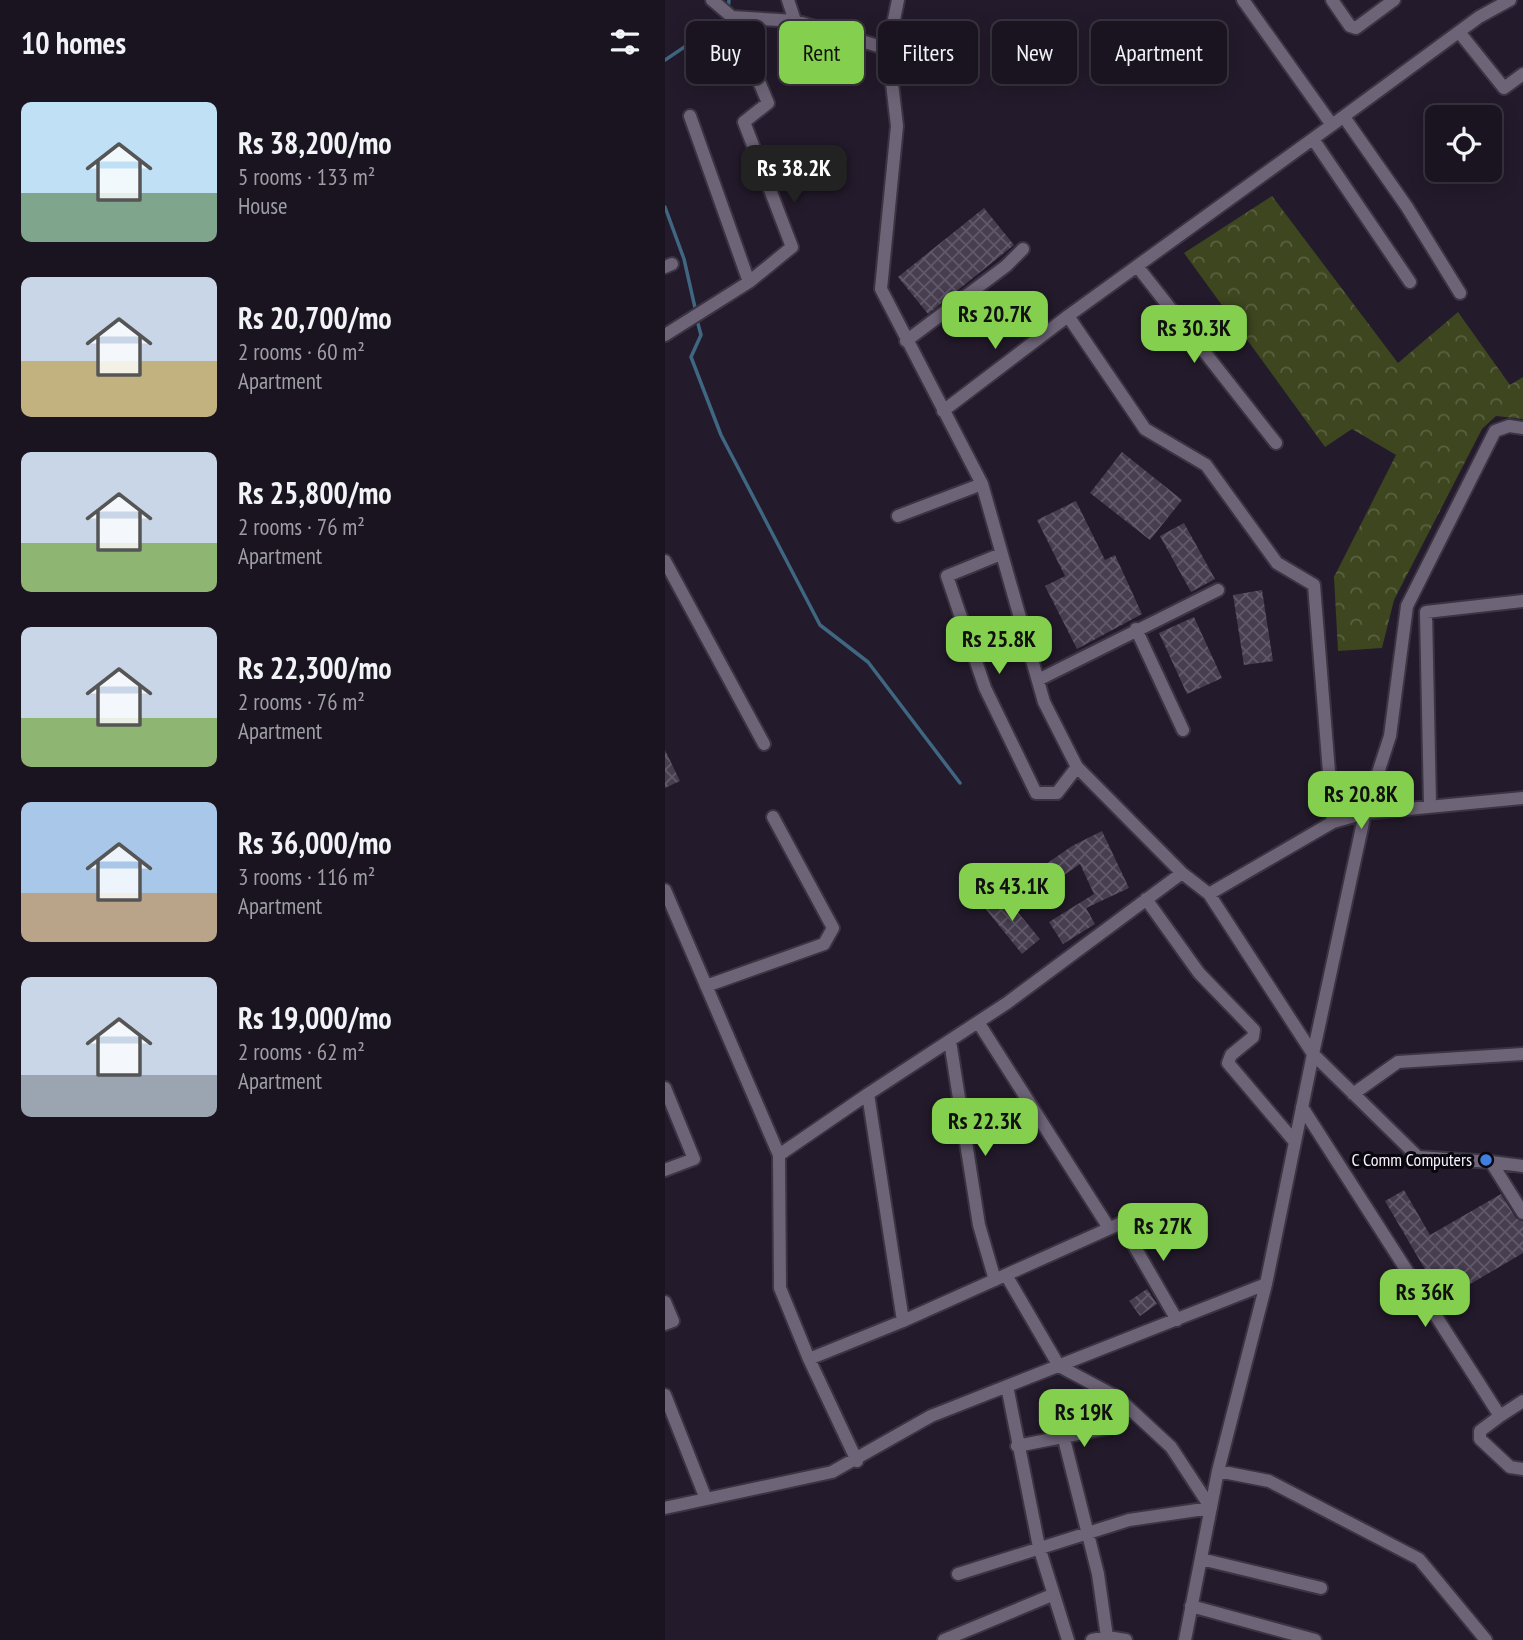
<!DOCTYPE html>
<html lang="en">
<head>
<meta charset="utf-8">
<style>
	body { margin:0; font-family:"PT Sans Narrow",sans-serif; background:#231d29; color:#f1f3f6; height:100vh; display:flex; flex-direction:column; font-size:26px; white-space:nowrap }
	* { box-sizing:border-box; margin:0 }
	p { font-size:23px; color:#9f9ea5 }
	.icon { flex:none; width:38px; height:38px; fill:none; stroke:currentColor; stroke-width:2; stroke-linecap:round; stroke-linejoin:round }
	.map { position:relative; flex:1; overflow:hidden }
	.side { display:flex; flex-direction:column; background:#1a1420; width:665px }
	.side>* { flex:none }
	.top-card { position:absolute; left:21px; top:21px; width:665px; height:63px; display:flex; gap:14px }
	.buttons { position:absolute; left:760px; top:105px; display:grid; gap:14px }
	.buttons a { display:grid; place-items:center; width:77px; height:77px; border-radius:10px; background:#1a1420; box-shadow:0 4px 18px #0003,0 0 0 2px #38333e; font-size:35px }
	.price { position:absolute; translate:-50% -60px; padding:0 16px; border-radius:14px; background:#84cf4d; color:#111; font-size:23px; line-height:46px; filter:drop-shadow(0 2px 4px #0008) }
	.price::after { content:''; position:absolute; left:50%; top:42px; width:21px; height:16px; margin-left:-10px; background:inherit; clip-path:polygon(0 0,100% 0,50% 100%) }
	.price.current { background:#222; color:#fff }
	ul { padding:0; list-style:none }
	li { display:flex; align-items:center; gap:21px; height:175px; padding:0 21px }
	li span { display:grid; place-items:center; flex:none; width:196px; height:140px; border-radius:10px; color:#555 }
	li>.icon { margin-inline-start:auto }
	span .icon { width:84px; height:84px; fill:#fffc; stroke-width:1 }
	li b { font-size:30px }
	h2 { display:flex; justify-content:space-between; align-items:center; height:84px; padding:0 21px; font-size:30px }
	.chip { padding:0 24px; border-radius:10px; background:#1a1420; box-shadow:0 4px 18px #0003,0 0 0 2px #38333e; font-size:24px; line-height:63px }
	.chip.current { background:#84cf4d; color:#111 }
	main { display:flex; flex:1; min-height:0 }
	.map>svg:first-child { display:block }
	.forest { fill:url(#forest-crowns) }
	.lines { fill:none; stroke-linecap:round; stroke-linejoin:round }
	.stream { stroke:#3f6782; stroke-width:3.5 }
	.building { fill:url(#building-cross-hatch) }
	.street-casing { stroke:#3b3442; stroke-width:16 }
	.street { stroke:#6e6478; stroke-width:12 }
	.shop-dot { fill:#3f7fe0; stroke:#0a070e; stroke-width:2.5 }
	.labels { text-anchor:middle; stroke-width:6; stroke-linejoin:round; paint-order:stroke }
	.poi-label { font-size:18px; fill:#f7f1fd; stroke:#0a070e; text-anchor:end }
</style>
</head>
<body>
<main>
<section class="side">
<h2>10 homes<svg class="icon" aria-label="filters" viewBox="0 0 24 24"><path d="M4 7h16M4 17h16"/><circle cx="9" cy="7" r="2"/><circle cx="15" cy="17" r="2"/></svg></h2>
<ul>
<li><span style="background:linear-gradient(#bfe0f5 65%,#7fa58c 0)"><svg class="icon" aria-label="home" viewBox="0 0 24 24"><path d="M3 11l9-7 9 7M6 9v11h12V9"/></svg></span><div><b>Rs 38,200/mo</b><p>5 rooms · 133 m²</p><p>House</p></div></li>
<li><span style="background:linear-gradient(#c9d6e8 60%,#c2b280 0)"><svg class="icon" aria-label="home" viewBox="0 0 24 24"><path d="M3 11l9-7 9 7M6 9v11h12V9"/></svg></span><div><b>Rs 20,700/mo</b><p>2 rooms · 60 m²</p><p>Apartment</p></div></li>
<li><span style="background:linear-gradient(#c9d6e8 65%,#8fb573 0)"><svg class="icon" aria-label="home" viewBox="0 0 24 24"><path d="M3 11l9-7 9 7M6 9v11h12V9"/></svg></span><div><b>Rs 25,800/mo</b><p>2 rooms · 76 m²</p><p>Apartment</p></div></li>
<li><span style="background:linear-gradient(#c9d6e8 65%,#8fb573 0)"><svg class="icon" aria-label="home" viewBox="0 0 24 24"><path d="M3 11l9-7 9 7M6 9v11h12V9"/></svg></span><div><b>Rs 22,300/mo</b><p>2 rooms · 76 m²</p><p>Apartment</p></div></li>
<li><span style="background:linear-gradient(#a9c7e8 65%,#b9a48a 0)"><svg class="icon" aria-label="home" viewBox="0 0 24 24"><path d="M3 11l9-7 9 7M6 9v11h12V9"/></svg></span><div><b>Rs 36,000/mo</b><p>3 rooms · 116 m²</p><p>Apartment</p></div></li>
<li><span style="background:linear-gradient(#c9d6e8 70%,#9aa5b1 0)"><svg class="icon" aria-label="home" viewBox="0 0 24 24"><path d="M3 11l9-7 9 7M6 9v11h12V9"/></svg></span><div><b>Rs 19,000/mo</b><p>2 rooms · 62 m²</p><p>Apartment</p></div></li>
</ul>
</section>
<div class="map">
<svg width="858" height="1640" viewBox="0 0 858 1640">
	<defs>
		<pattern id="forest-crowns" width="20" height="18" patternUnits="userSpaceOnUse" patternTransform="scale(1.75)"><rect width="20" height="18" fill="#3d461f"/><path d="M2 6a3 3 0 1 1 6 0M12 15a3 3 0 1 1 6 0" fill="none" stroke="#5a6140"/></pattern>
		<pattern id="building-cross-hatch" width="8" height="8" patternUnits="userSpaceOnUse" patternTransform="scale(1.75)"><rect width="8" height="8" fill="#473e50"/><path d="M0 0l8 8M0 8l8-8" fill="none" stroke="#625a6a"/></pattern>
	</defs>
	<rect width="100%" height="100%" fill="#231a2b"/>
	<path class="forest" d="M607 196 733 363 793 312 845 385 858 377V419L831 416 817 429 729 600 717 648 673 651 669 577 731 455 687 429 660 447 519 253Z"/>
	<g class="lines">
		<path class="stream" d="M63 9 64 0
			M0 60 58 21 60 16
			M0 207 19 259 31 312
			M32 320 36 335 26 357 56 435 155 625 203 662 295 783"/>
	</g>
	<path class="building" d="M319 208 349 245 263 314 233 277Z
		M457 452 517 500 485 540 425 493Z
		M411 501 440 560 450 555 477 614 412 649 380 586 400 576 372 520Z
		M519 523 550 579 526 592 495 536Z
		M597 590 608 661 579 665 568 595Z
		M529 617 557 678 522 694 494 633Z
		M0 750 15 781 0 788Z
		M437 831 464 888 421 908 430 924 398 944 384 922 429 894 415 864 365 899 354 883 407 846Z
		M337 893 375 939 357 954 319 907Z
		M739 1190 765 1235 836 1194 851 1218 858 1222V1253L778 1300 720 1201Z
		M482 1289 492 1304 475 1316 464 1301Z"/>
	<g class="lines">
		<g class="street-casing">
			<path id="street" d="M47 0 67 17 130 21 223 49
				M123 0 130 21
				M233 0 223 49 232 126 216 289 317 484 379 702 412 767 517 873 544 894 648 1054 601 1284 553 1471 520 1640
				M578 0 667 125 403 316 480 429 541 465 612 563 649 585 668 822
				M667 0 685 26 691 28 729 0
				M794 32 839 88 858 74
				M25 116 84 282
				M679 117 742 207 795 293
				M667 125 814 17 845 0
				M648 139 745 282
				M472 266 611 443
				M0 267 7 264
				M0 335 84 282 127 247 79 122 103 103 67 17
				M241 341 341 266 358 249
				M278 411 403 316
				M858 428 844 426 830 431 742 606 725 736 700 813 648 1054 753 1157 826 1162 858 1213
				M233 516 317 484
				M336 554 282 576 320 688 371 793H392L412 767
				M0 561 99 744
				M471 629 518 730
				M373 680 553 590
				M765 805 761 612 858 601
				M0 890 114 1155 115 1288 144 1359 238 1321 203 1094 342 1003 517 873
				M544 894 668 822 700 813 858 798
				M481 899 534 973 589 1030 588 1037 566 1055 563 1063 630 1142
				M41 986 159 944 168 928 108 817
				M313 1022 444 1228
				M285 1041 314 1225 330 1280
				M0 1088 29 1159 0 1170
				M688 1094 733 1062 858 1054
				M637 1107 835 1416 815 1431V1439L845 1467 858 1469
				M114 1155 203 1094
				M826 1162 858 1166
				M456 1223 512 1320
				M0 1302 8 1321 0 1324
				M238 1321 481 1212
				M144 1359 192 1461
				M342 1386 374 1547 403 1640
				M0 1395 41 1499
				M835 1416 858 1401
				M398 1435 433 1574 442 1637
				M352 1446 443 1428 464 1409
				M553 1471 604 1481 754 1559 821 1640
				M0 1508 167 1472 266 1416 601 1284
				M536 1559 656 1588
				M293 1574 464 1520 546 1508 506 1447 452 1397 394 1366 341 1275
				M526 1606 650 1640
				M279 1640 387 1595
				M427 1640 442 1637 461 1640"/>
		</g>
		<use href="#street" class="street"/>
	</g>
	<circle class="shop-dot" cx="821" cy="1160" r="7"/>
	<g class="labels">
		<g class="poi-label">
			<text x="807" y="1166">C Comm Computers</text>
		</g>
	</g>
</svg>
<div class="buttons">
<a><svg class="icon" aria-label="locate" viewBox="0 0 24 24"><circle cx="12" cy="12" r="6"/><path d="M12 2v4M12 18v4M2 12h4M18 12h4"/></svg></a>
</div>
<b class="price current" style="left:129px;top:205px">Rs 38.2K</b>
<b class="price" style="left:330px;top:351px">Rs 20.7K</b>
<b class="price" style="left:529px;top:365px">Rs 30.3K</b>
<b class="price" style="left:334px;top:676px">Rs 25.8K</b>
<b class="price" style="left:696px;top:831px">Rs 20.8K</b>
<b class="price" style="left:347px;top:923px">Rs 43.1K</b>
<b class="price" style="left:320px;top:1158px">Rs 22.3K</b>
<b class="price" style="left:498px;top:1263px">Rs 27K</b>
<b class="price" style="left:760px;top:1329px">Rs 36K</b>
<b class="price" style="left:419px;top:1449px">Rs 19K</b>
<div class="top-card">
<a class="chip">Buy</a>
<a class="chip current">Rent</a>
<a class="chip">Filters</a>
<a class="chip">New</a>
<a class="chip">Apartment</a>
</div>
</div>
</main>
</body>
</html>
